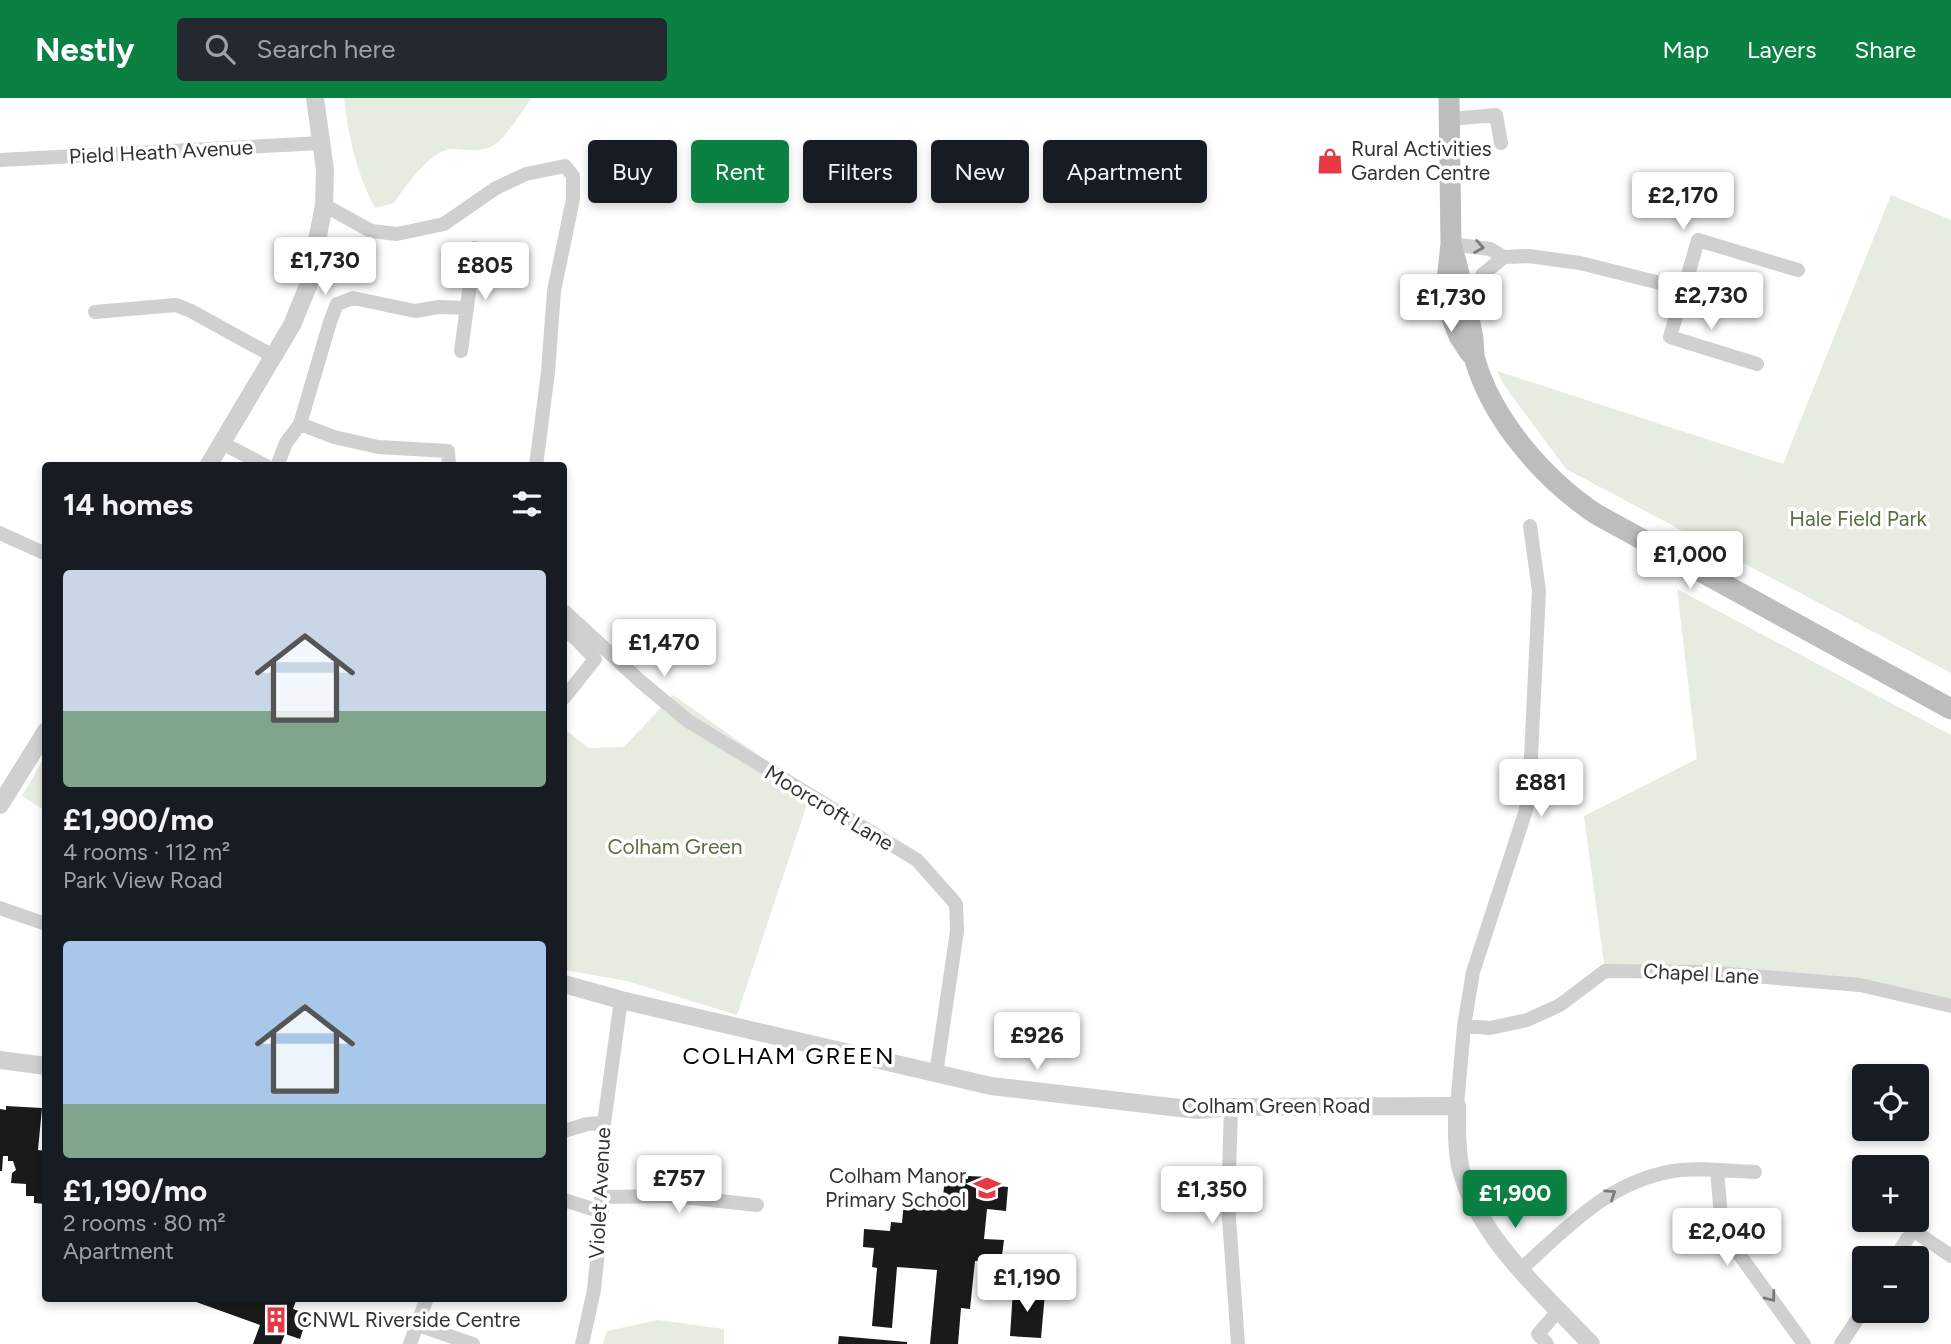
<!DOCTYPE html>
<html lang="en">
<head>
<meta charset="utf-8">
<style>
	body { margin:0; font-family:Figtree,sans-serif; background:#242831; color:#f1f3f6; height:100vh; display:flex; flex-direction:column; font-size:26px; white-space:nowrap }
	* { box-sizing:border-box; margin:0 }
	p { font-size:23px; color:#9ea1a6 }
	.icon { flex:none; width:38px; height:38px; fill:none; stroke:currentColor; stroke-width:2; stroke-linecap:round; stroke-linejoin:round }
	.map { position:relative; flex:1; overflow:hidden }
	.details { position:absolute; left:42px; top:364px; width:525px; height:840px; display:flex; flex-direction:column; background:#171b24; border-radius:7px; box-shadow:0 4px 10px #0003 }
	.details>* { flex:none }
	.top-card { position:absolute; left:588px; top:42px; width:665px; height:63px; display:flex; gap:14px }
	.buttons { position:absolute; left:1852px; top:966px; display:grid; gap:14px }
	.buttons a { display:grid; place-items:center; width:77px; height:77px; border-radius:7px; background:#171b24; box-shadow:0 4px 10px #0003; font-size:35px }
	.price { position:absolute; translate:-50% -60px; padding:0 16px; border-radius:7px; background:#fff; color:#222; font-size:23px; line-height:46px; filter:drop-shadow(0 2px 4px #0008) }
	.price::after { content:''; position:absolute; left:50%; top:42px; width:21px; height:16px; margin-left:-10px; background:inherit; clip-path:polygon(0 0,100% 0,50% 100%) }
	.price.active { background:#0b8043; color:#fff }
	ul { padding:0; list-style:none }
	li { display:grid; align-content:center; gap:14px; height:371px; padding:0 21px }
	li span { display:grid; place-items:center; height:217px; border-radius:7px; color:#555 }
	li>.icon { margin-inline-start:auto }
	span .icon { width:126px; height:126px; fill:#fffc; stroke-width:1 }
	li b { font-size:30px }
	h2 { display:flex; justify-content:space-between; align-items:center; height:84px; padding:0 21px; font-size:30px }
	.chip { padding:0 24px; border-radius:7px; background:#171b24; box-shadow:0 4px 10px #0003; font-size:24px; line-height:63px }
	.chip.active { background:#0b8043; color:#fff }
	header { display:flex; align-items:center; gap:42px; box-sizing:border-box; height:98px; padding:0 35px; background:#0b8043; color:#fff }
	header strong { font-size:33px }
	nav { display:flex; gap:38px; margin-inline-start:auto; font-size:24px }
	.search { width:490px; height:63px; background:#242831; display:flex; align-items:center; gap:18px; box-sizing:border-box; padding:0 24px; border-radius:7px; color:#9ea1a6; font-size:26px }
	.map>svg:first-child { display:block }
	.green { fill:#e6ecdf }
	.building { fill:#1a1a1a }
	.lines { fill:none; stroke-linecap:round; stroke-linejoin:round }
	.minor { stroke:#d0d0d0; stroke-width:14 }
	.tertiary { stroke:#d0d0d0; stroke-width:18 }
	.secondary { stroke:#bdbdbd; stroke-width:21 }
	.oneway { stroke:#7a7a7a }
	.labels { text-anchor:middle; stroke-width:7; stroke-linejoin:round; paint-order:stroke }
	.poi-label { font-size:21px; fill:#333; stroke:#fff; text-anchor:start }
	.street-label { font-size:21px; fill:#333; stroke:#fff }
	.park-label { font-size:21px; fill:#56703f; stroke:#fff }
	.quarter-label { font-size:24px; letter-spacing:2px; fill:#000; stroke:#fff }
</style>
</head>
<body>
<header>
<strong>Nestly</strong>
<div class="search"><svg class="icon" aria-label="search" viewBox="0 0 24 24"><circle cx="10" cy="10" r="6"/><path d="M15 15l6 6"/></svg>Search here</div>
<nav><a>Map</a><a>Layers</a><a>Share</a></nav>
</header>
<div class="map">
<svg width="1951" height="1246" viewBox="0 0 1951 1246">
	<rect width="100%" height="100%" fill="#fff"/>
	<path class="green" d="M344 0H532C523 11 506 40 494 47 477 56 469 51 452 51 431 51 405 89 394 105L375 110C357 77 348 38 344 0Z
		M1891 97 1951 122V575L1566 371 1504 287 1497 273 1783 366Z
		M1677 491 1951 637V908L1860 887 1605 873 1584 718 1697 661Z
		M673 597 811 694 737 917 627 883 564 872V631L589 650 624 649Z
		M45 658V713L22 698Z
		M658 1222 724 1231V1246H603L607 1233Z"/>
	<path class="building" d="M6 1008 42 1010 38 1052 46 1053V1106L34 1105V1098H26V1086L11 1085 12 1075 16 1072 13 1063H8V1058H3L2 1073H0V1011L6 1012Z
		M968 1078 989 1079 988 1087 1008 1089 1006 1113 987 1111 984 1141 1004 1142 1001 1165 975 1163 970 1211 961 1210 958 1246H930L937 1172 897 1169 892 1230 872 1228 877 1170 872 1169 874 1150 863 1149 864 1131 890 1133 891 1124 902 1125 904 1103 942 1107 945 1080 968 1081Z
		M1013 1192 1045 1195 1041 1240 1010 1238Z
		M185 1200H297L293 1211 308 1216 300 1241 285 1236 281 1246H253L260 1227Z
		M839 1238 907 1244V1246H838Z"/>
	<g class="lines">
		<path class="minor" d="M1451 21 1496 17 1501 45
			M0 62 322 45
			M324 107 371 133 397 136 444 126 496 90 526 76 565 68 573 78V101L554 193 548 274 536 368
			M1451 146 1490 151 1504 159 1529 158 1580 165 1684 191 1698 142 1798 172
			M1684 191 1670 239 1757 266
			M1466 206 1483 176 1504 159
			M95 214 176 207 191 213 273 258
			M461 253 475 150
			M300 326 334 339 378 349 448 353 449 368
			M222 345 266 368
			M277 368 286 345 300 326 330 224 337 206 353 200 415 213 439 209 467 210
			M0 435 46 456
			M564 513 640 583 688 623 917 762 956 806 957 833 936 976
			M564 531 575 540 595 561 564 600
			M0 810 46 826
			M1464 928 1490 930 1527 922 1560 907 1605 873 1705 874 1860 887 1951 908
			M1457 1008 1464 928 1473 874 1526 712 1531 659 1539 493 1530 428
			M1231 1009 1228 1106 1238 1246
			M564 1033 587 1026 604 1025
			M1717 1072 1721 1119 1731 1145 1804 1246
			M601 1099 673 1098 757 1107
			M564 1102 602 1114
			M1898 1122 1951 1158
			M1895 1160 1913 1132
			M1521 1171C1568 1129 1608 1084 1673 1073 1699 1069 1729 1073 1755 1074
			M418 1227 473 1246
			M410 1246 427 1200
			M582 1246 594 1192 602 1114 604 1025 621 902
			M1547 1246 1538 1236 1559 1212
			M1841 1246 1864 1211"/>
		<path class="tertiary" d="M208 368 292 227 308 188 324 107 325 72 315 0
			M0 707 46 633
			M564 886 621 902 991 988 1197 1012 1231 1009 1457 1008C1457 1028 1456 1051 1461 1072 1480 1142 1543 1195 1591 1246
			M0 962 46 968"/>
		<path class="secondary" d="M1449 0 1451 146 1446 192 1452 220 1459 238 1470 255
			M1451 146C1460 176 1466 206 1472 235 1474 244 1473 254 1475 262 1493 323 1544 381 1596 416L1951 611"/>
	</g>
	<defs><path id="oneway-chevron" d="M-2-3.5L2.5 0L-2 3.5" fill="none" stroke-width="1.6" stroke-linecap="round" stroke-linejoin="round" transform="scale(1.75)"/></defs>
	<g class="oneway">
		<use href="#oneway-chevron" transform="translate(1479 149) rotate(10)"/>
		<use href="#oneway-chevron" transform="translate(1611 1096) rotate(-34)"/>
		<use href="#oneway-chevron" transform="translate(1771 1199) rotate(53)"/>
	</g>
	<defs>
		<g id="shop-bare" transform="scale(2.1)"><path d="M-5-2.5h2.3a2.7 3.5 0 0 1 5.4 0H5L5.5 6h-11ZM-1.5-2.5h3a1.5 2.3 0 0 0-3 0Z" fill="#e63946" stroke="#fff" stroke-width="2.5" paint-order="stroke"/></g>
		<g id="school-bare" transform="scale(2.1)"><path d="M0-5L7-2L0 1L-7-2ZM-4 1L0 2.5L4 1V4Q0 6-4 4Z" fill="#e63946" stroke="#fff" stroke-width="2.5" paint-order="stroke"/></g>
		<g id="building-bare" transform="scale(2.1)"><path d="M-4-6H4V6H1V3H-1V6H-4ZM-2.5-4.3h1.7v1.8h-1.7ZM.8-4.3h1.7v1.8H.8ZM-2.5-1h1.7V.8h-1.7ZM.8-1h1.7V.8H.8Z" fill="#e63946" stroke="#fff" stroke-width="2.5" paint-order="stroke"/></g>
	</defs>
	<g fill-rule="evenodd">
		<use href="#shop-bare" x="1330" y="63"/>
		<use href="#school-bare" x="987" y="1090"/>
		<use href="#building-bare" x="276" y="1222"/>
	</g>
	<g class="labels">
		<g class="poi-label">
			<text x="1351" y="58">Rural Activities<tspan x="1351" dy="24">Garden Centre</tspan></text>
			<text x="966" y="1085" text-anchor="end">Colham Manor<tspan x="966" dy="24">Primary School</tspan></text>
			<text x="297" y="1229">CNWL Riverside Centre</text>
		</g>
		<g class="street-label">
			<text transform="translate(161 54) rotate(-3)" y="7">Pield Heath Avenue</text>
			<text transform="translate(829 710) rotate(31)" y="7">Moorcroft Lane</text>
			<text transform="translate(1701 876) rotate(3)" y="7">Chapel Lane</text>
			<text x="1276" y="1015">Colham Green Road</text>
			<text transform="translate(600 1095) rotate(-87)" y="7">Violet Avenue</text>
		</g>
		<g class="park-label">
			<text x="1858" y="428">Hale Field Park</text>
			<text x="675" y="756">Colham Green</text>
		</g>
		<g class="quarter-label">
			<text x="789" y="966">COLHAM GREEN</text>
		</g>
	</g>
</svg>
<div class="buttons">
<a><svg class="icon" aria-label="locate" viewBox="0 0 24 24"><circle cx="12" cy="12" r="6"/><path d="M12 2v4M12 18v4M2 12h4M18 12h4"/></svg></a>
<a>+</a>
<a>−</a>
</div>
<b class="price" style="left:1683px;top:134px">£2,170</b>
<b class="price" style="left:325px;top:199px">£1,730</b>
<b class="price" style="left:485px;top:204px">£805</b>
<b class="price" style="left:1711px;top:234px">£2,730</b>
<b class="price" style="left:1451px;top:236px">£1,730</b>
<b class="price" style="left:1690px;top:493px">£1,000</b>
<b class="price" style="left:664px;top:581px">£1,470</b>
<b class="price" style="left:1541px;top:721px">£881</b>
<b class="price" style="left:1037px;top:974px">£926</b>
<b class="price" style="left:679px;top:1117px">£757</b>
<b class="price" style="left:1212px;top:1128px">£1,350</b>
<b class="price active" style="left:1515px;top:1132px">£1,900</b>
<b class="price" style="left:1727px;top:1170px">£2,040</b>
<b class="price" style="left:1027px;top:1216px">£1,190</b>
<div class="top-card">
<a class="chip">Buy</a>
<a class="chip active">Rent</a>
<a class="chip">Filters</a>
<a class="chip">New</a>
<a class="chip">Apartment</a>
</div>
<section class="details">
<h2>14 homes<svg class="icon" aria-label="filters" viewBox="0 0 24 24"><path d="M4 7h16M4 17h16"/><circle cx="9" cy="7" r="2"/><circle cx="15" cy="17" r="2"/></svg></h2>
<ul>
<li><span style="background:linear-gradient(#c9d6e8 65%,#7fa58c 0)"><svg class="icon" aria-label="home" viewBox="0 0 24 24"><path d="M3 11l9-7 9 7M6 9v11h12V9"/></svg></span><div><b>£1,900/mo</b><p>4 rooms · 112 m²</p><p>Park View Road</p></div></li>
<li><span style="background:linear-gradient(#a9c7e8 75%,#7fa58c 0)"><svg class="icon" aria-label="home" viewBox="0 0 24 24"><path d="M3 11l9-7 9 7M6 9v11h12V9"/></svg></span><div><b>£1,190/mo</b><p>2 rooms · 80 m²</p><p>Apartment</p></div></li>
</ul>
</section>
</div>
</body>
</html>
